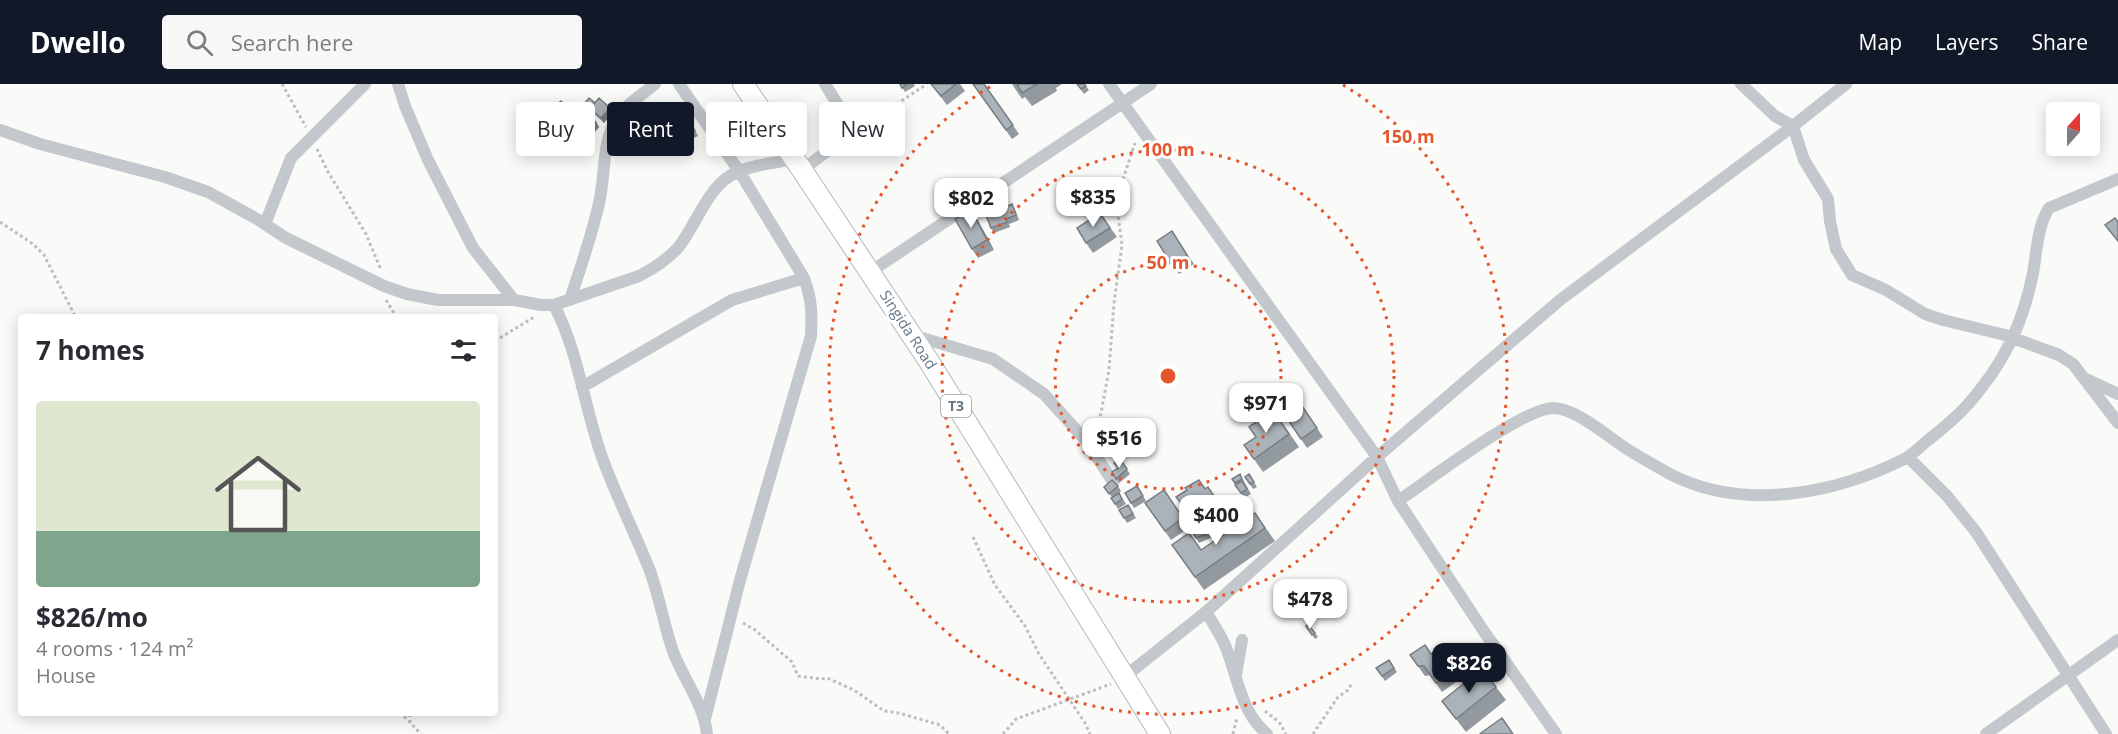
<!DOCTYPE html>
<html lang="en">
<head>
<meta charset="utf-8">
<style>
	body { margin:0; font-family:"Open Sans",sans-serif; background:#f7f7f7; color:#2b2b33; height:100vh; display:flex; flex-direction:column; font-size:22px; white-space:nowrap }
	* { box-sizing:border-box; margin:0 }
	p { font-size:20px; color:#7c7c81 }
	.icon { flex:none; width:33px; height:33px; fill:none; stroke:currentColor; stroke-width:2; stroke-linecap:round; stroke-linejoin:round }
	.map { position:relative; flex:1; overflow:hidden }
	.drawer { position:absolute; left:18px; top:230px; width:480px; height:402px; display:flex; flex-direction:column; background:#fff; border-radius:6px; box-shadow:0 3px 15px #0003 }
	.drawer>* { flex:none }
	.banner { position:absolute; left:516px; top:18px; width:570px; height:54px; display:flex; gap:12px }
	.needle { width:39px; rotate:21deg }
	.fabs { position:absolute; left:2046px; top:18px; display:grid; gap:12px }
	.fabs a { display:grid; place-items:center; width:54px; height:54px; border-radius:6px; background:#fff; box-shadow:0 3px 15px #0003; font-size:30px }
	.price { position:absolute; translate:-50% -51px; padding:0 14px; border-radius:12px; background:#fff; color:#222; font-size:20px; line-height:39px; filter:drop-shadow(0 2px 3px #0008) }
	.price::after { content:''; position:absolute; left:50%; top:36px; width:18px; height:14px; margin-left:-9px; background:inherit; clip-path:polygon(0 0,100% 0,50% 100%) }
	.price.selected { background:#111827; color:#fff }
	ul { padding:0; list-style:none }
	li { display:grid; align-content:center; gap:12px; height:318px; padding:0 18px }
	li span { display:grid; place-items:center; height:186px; border-radius:6px; color:#555 }
	li>.icon { margin-inline-start:auto }
	span .icon { width:108px; height:108px; fill:#fffc; stroke-width:1 }
	li b { font-size:26px }
	h2 { display:flex; justify-content:space-between; align-items:center; height:72px; padding:0 18px; font-size:26px }
	.chip { padding:0 21px; border-radius:6px; background:#fff; box-shadow:0 3px 15px #0003; font-size:21px; line-height:54px }
	.chip.selected { background:#111827; color:#fff }
	header { display:flex; align-items:center; gap:36px; box-sizing:border-box; height:84px; padding:0 30px; background:#111827; color:#fff }
	header strong { font-size:28px }
	nav { display:flex; gap:33px; margin-inline-start:auto; font-size:21px }
	.search { width:420px; height:54px; background:#f7f7f7; display:flex; align-items:center; gap:15px; box-sizing:border-box; padding:0 21px; border-radius:6px; color:#7c7c81; font-size:22px }
	.map>svg:first-child { display:block }
	.lines { fill:none; stroke-linecap:round; stroke-linejoin:round }
	.trunk-casing { stroke:#b4b9bd; stroke-width:22 }
	.path { stroke:#bbbfc2; stroke-width:3; stroke-dasharray:3 3; stroke-linecap:butt }
	.minor { stroke:#c3c8cc; stroke-width:12 }
	.trunk { stroke:#fff; stroke-width:20 }
	.wall { fill:#929a9f }
	.shaded-wall { fill:#777d82 }
	.building { fill:#aab3b9; stroke:#777d82; stroke-width:1.5 }
	.ring { fill:none; stroke:#e4572e; stroke-width:3; stroke-dasharray:3 6 }
	.labels { text-anchor:middle; stroke-width:6; stroke-linejoin:round; paint-order:stroke }
	.shield { fill:#fff; stroke:#939fa8; stroke-width:1.5 }
	.shield-label { font-size:14px; font-weight:bold; fill:#657683 }
	.street-label { font-size:15px; fill:#657683; stroke:#fff }
	.centre { fill:#e4572e; stroke:#fff; stroke-width:3 }
	.ring-label { font-size:18px; text-anchor:middle; font-weight:bold; fill:#e4572e; stroke:#fff; stroke-width:6; stroke-linejoin:round; paint-order:stroke }
</style>
</head>
<body>
<header>
<strong>Dwello</strong>
<div class="search"><svg class="icon" aria-label="search" viewBox="0 0 24 24"><circle cx="10" cy="10" r="6"/><path d="M15 15l6 6"/></svg>Search here</div>
<nav><a>Map</a><a>Layers</a><a>Share</a></nav>
</header>
<div class="map">
<svg width="2118" height="650" viewBox="0 0 2118 650">
	<rect width="100%" height="100%" fill="#fafaf8"/>
	<g class="lines">
		<g class="trunk-casing">
			<path id="trunk" d="M743 0 802 86 930 279 1160 650"/>
		</g>
		<path class="path" d="M282 0 306 43
			M860 41 889 25 927 0
			M317 65 328 88 366 150 381 186
			M0 138 33 160 44 171 75 232
			M386 216 396 232
			M495 257 534 233
			M1097 350 1109 286 1114 219 1122 161 1116 116 1135 59
			M973 453 995 501 1025 542 1039 570 1085 639 1090 650
			M743 539 755 546 792 578 798 592 821 595 827 594 854 606 884 627 899 629 940 641 949 650
			M1265 627 1279 638 1286 650
			M400 628 421 650
			M410 639V628
			M1003 650 1016 635 1111 600
			M1233 650 1237 633
			M1313 650 1338 613 1348 606 1352 599"/>
		<path class="minor" d="M398 0 405 22 428 76 473 164 514 216
			M679 0 739 87 804 194C812 216 812 229 811 252L740 496 705 635
			M1109 0 1377 373 1398 417 1483 546 1556 650
			M1741 0 1775 32 1793 42 1804 76 1828 115 1830 137 1836 165 1852 191 1886 206 1925 230 1943 236 2005 251 2059 271 2073 280 2118 339
			M0 46 40 60 165 93 208 108 257 135 286 154 384 202 407 210 438 216H514L541 221H554L639 192C653 185 666 176 677 165 698 140 707 99 740 87 756 80 776 79 794 75
			M802 86 838 59 848 48 843 29 825 0
			M265 140 291 74 365 0
			M870 188 1151 0
			M570 216C580 184 592 152 599 119 606 91 601 59 617 34 626 20 642 11 655 0
			M554 221C579 269 584 323 602 373 616 412 635 449 650 487 660 514 664 543 674 570 685 597 704 622 707 650
			M912 251 993 275 1044 310 1087 358 1113 398
			M2086 295 2118 310
			M582 303 732 216 804 194
			M1908 373 1947 412 1976 448 2106 650
			M1398 417C1428 397 1521 325 1553 324 1576 324 1608 353 1627 365 1641 374 1656 382 1670 390 1743 428 1836 410 1906 374 1913 370 1920 363 1927 357 1946 342 1964 327 1979 307 2008 271 2024 234 2033 189 2037 167 2037 143 2049 124L2118 95
			M1206 528C1213 539 1220 550 1225 561 1238 593 1240 627 1267 650
			M1236 591 1242 556
			M1123 594 1206 528 1377 373 1560 216 1793 42 1846 0
			M1986 650 2118 556"/>
		<use href="#trunk" class="trunk"/>
	</g>
	<path class="wall" d="M900 0H914L915 2 905 8Z
		M931 0H960L965 7 947 21Z
		M973 0H984L1019 50 1012 55Z
		M1012 0H1062L1056 4 1057 7 1032 22 1025 13 1022 15Z
		M1077 0H1084L1089 6 1084 10Z
		M561 17 579 42 566 52 548 27Z
		M595 19 613 28 604 39 592 28 589 32 596 38 599 43 593 50 584 43 581 38 585 34 578 27Z
		M692 41 698 52 689 56 686 51Z
		M626 49 644 56 639 62 629 54Z
		M1012 120 1015 125 1019 136 1009 140 1010 143 994 149 991 144Z
		M971 126 977 135 994 166 978 174 972 165Z
		M1100 129 1117 153 1093 169 1086 159Z
		M1178 156 1194 180 1179 190 1172 181Z
		M1296 313 1323 353 1307 364 1280 324Z
		M1273 326 1299 363 1263 388 1244 361 1256 353Z
		M1120 375 1130 390 1119 399 1112 388 1118 384Z
		M1240 390 1251 410 1244 414 1232 395Z
		M1245 393 1252 395 1257 403 1253 405Z
		M1118 402 1121 407 1119 409 1126 420 1118 425 1111 414 1112 413 1104 403Z
		M1137 402 1146 417 1134 424 1131 419Z
		M1208 403 1220 421 1195 437 1176 413Z
		M1164 406 1190 443 1171 456 1145 419Z
		M1227 419 1234 429 1216 441 1220 450 1199 459 1196 454 1210 442 1204 435Z
		M1128 421 1136 434 1127 439 1124 434Z
		M1255 429 1275 457 1204 506 1172 461 1201 466Z
		M1340 517 1347 526 1339 532 1333 523Z
		M1308 540 1318 553 1315 555 1306 542Z
		M1445 561 1466 591 1442 608 1430 591 1425 592 1410 571 1431 570Z
		M1389 576 1397 588 1385 597 1376 584Z
		M1496 603 1506 616 1466 648 1442 617Z"/>
	<path class="shaded-wall" d="M594 18 597 22 590 25 592 28 586 35 583 31Z
		M610 24 613 28 604 39 601 34Z
		M596 38 599 43 593 50 589 46Z
		M641 52 644 56 639 62 636 57Z
		M971 126 977 135 994 166 987 156Z"/>
	<path class="building" d="M900 0H907L902 4Z
		M931 0H956L941 12Z
		M973 0H984L1013 41 1006 46Z
		M1017 0H1037L1022 9Z
		M1077 0H1084L1086 2 1081 5Z
		M589 14 594 18 583 31 578 27Z
		M599 14 610 24 601 34 590 25Z
		M561 17 572 33 560 43 548 27Z
		M588 31 596 38 589 46 581 38Z
		M692 41 695 47 686 51 683 45Z
		M631 44 641 52 636 57 626 49Z
		M1012 120 1016 131 1006 135 1007 138 991 144 986 131Z
		M971 126 987 156 972 165 955 135Z
		M1100 129 1110 144 1086 159 1077 144Z
		M2115 134 2118 138V157L2105 141Z
		M1172 147 1187 171 1172 181 1157 157Z
		M1296 313 1317 344 1301 355 1280 324Z
		M1273 326 1289 350 1254 375 1244 361 1256 353 1249 343Z
		M1120 375 1127 385 1116 395 1112 388 1118 384 1114 379Z
		M1240 390 1242 395 1235 399 1232 395Z
		M1249 390 1254 398 1250 400 1245 393Z
		M1112 396 1118 402 1109 410 1104 403Z
		M1199 396 1205 405 1208 403 1214 412 1188 428 1176 413 1187 406 1185 404Z
		M1242 397 1247 405 1241 409 1235 401Z
		M1137 402 1143 412 1131 419 1125 409Z
		M1164 406 1183 434 1165 447 1145 419Z
		M1119 409 1122 415 1115 420 1111 414Z
		M1227 419 1230 424 1208 440 1204 435Z
		M1128 421 1133 430 1124 434 1119 426Z
		M1255 429 1265 444 1195 493 1172 461 1189 449 1201 466Z
		M1215 440 1217 446 1196 454 1193 449Z
		M1340 517 1344 522 1336 527 1333 523Z
		M1308 540 1315 549 1312 551 1306 542Z
		M1425 561 1431 570 1445 561 1460 582 1436 599 1424 582H1418L1410 571Z
		M1389 576 1394 584 1382 592 1376 584Z
		M1482 585 1496 603 1456 635 1442 617Z
		M1502 634 1513 650H1480L1481 649Z"/>
	<g class="ring">
		<circle cx="1168" cy="292" r="113"/>
		<circle cx="1168" cy="292" r="226"/>
		<path d="M1343 1A339 339 0 1 1 993 1"/>
	</g>
	<g class="labels">
		<rect class="shield" x="941" y="311" width="30" height="22" rx="4.5"/>
		<g class="shield-label">
			<text x="956" y="327">T3</text>
		</g>
		<g class="street-label">
			<text transform="translate(908 246) rotate(57)" y="5">Singida Road</text>
		</g>
	</g>
	<circle cx="1168" cy="292" r="9" class="centre"/>
	<g class="ring-label">
		<text x="1408" y="59">150 m</text>
		<text x="1168" y="72">100 m</text>
		<text x="1168" y="185">50 m</text>
	</g>
</svg>
<div class="fabs">
<a><svg class="needle" viewBox="-14 -14 28 28"><path d="M0-13l5 13h-10z" fill="#e53935"/><path d="M0 13l5-13h-10z" fill="#7c7c81"/></svg></a>
</div>
<b class="price" style="left:1093px;top:144px">$835</b>
<b class="price" style="left:971px;top:145px">$802</b>
<b class="price" style="left:1266px;top:350px">$971</b>
<b class="price" style="left:1119px;top:385px">$516</b>
<b class="price" style="left:1216px;top:462px">$400</b>
<b class="price" style="left:1310px;top:546px">$478</b>
<b class="price selected" style="left:1469px;top:610px">$826</b>
<div class="banner">
<a class="chip">Buy</a>
<a class="chip selected">Rent</a>
<a class="chip">Filters</a>
<a class="chip">New</a>
</div>
<section class="drawer">
<h2>7 homes<svg class="icon" aria-label="filters" viewBox="0 0 24 24"><path d="M4 7h16M4 17h16"/><circle cx="9" cy="7" r="2"/><circle cx="15" cy="17" r="2"/></svg></h2>
<ul>
<li><span style="background:linear-gradient(#dfe7d0 70%,#7fa58c 0)"><svg class="icon" aria-label="home" viewBox="0 0 24 24"><path d="M3 11l9-7 9 7M6 9v11h12V9"/></svg></span><div><b>$826/mo</b><p>4 rooms · 124 m²</p><p>House</p></div></li>
</ul>
</section>
</div>
</body>
</html>
